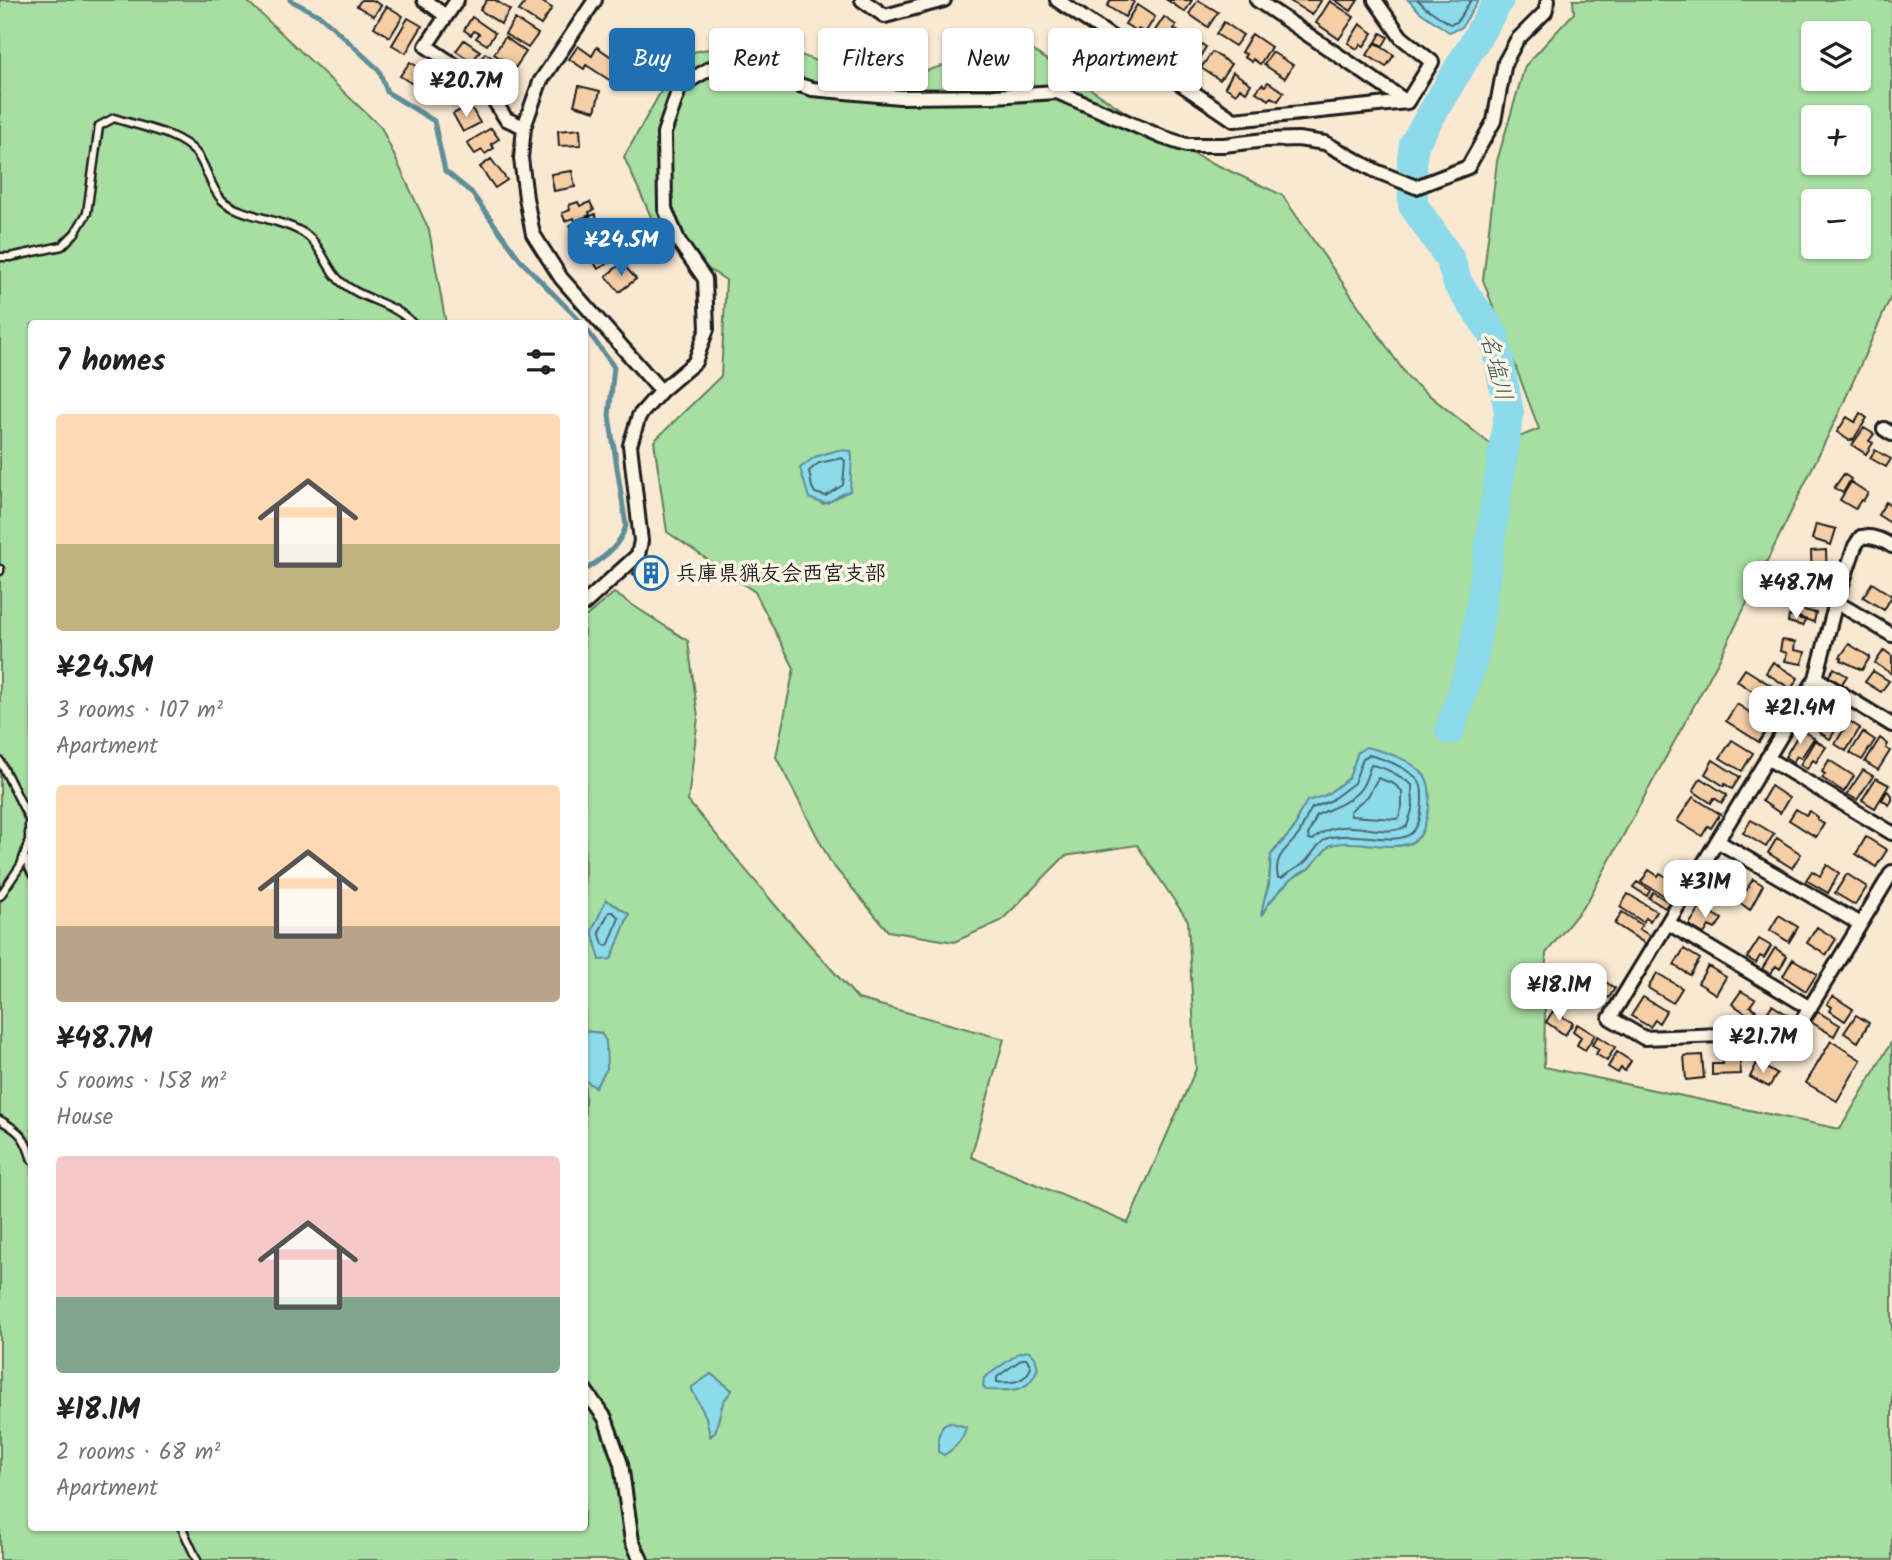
<!DOCTYPE html>
<html lang="en">
<head>
<meta charset="utf-8">
<style>
	body { margin:0; font-family:Kalam,"Klee One",sans-serif; background:#f6f6f6; color:#202124; height:100vh; display:flex; flex-direction:column; font-size:26px; white-space:nowrap }
	* { box-sizing:border-box; margin:0 }
	p { font-size:23px; color:#757577 }
	.icon { flex:none; width:38px; height:38px; fill:none; stroke:currentColor; stroke-width:2; stroke-linecap:round; stroke-linejoin:round }
	.map { position:relative; flex:1; overflow:hidden }
	.drawer { position:absolute; left:28px; top:320px; width:560px; height:1211px; display:flex; flex-direction:column; background:#fff; border-radius:7px; box-shadow:0 2px 5px #0004 }
	.drawer>* { flex:none }
	.top-card { position:absolute; left:609px; top:28px; width:665px; height:63px; display:flex; gap:14px }
	.controls { position:absolute; left:1801px; top:21px; display:grid; gap:14px }
	.controls a { display:grid; place-items:center; width:70px; height:70px; border-radius:7px; background:#fff; box-shadow:0 2px 5px #0004; font-size:35px }
	.price { position:absolute; translate:-50% -60px; padding:0 16px; border-radius:14px; background:#fff; color:#222; font-size:23px; line-height:46px; filter:drop-shadow(0 2px 4px #0008) }
	.price::after { content:''; position:absolute; left:50%; top:42px; width:21px; height:16px; margin-left:-10px; background:inherit; clip-path:polygon(0 0,100% 0,50% 100%) }
	.price.active { background:#1f6fb2; color:#fff }
	ul { padding:0; list-style:none }
	li { display:grid; align-content:center; gap:14px; height:371px; padding:0 28px }
	li span { display:grid; place-items:center; height:217px; border-radius:7px; color:#555 }
	li>.icon { margin-inline-start:auto }
	span .icon { width:126px; height:126px; fill:#fffc; stroke-width:1 }
	li b { font-size:30px }
	h2 { display:flex; justify-content:space-between; align-items:center; height:84px; padding:0 28px; font-size:30px }
	.pill { padding:0 24px; border-radius:7px; background:#fff; box-shadow:0 2px 5px #0004; font-size:24px; line-height:63px }
	.pill.active { background:#1f6fb2; color:#fff }
	.map>svg:first-child { display:block }
	.green { fill:#a7dea1; stroke:#627d5e; stroke-width:2; fill-rule:evenodd }
	.water { fill:#8cdaea; stroke:#5f8e98; stroke-width:2 }
	.lines { fill:none; stroke-linecap:round; stroke-linejoin:round }
	.shore { stroke:#49686e; stroke-width:2 }
	.stream { stroke:#5f8e98; stroke-width:5 }
	.river { stroke:#8cdaea; stroke-width:30 }
	.building { fill:#f5cea5; stroke:#1c1c1c; stroke-width:2 }
	.service-casing { stroke:#1c1c1c; stroke-width:11 }
	.minor-casing { stroke:#1c1c1c; stroke-width:18 }
	.service { stroke:#fcf5e5; stroke-width:6 }
	.minor { stroke:#fcf5e5; stroke-width:12 }
	.labels { text-anchor:middle; stroke-width:7; stroke-linejoin:round; paint-order:stroke }
	.poi-label { font-size:21px; font-weight:bold; fill:#1c1c1c; stroke:#fcf5e5; text-anchor:start }
	.water-label { font-size:23px; font-style:italic; fill:#3e555a; stroke:#fcf5e5 }
</style>
</head>
<body>
<div class="map">
<svg width="1892" height="1560" viewBox="0 0 1892 1560">
	<rect width="100%" height="100%" fill="#fae9d2"/>
	<filter id="ink" filterUnits="userSpaceOnUse"><feTurbulence type="fractalNoise" baseFrequency=".0143" numOctaves="2"/><feDisplacementMap in="SourceGraphic" scale="14" xChannelSelector="R" yChannelSelector="G"/><feConvolveMatrix kernelMatrix="1 2 1 2 8 2 1 2 1" color-interpolation-filters="sRGB"/></filter>
	<g filter="url(#ink)">
		<path class="green" d="M0 0H246L381 127 429 230 446 324H32V1528H584L585 1080 595 1087 600 1078 601 1033 585 1031 584 618 614 593 688 641 698 717 688 801 781 912 858 999 1004 1039 971 1157 1128 1223 1196 1069 1188 921 1137 845 1065 856 1001 921 954 942 888 931 831 863 776 757 794 668 755 592 667 532 654 441 721 376 726 280 662 241 624 157 682 54 762 39 877 86 1020 42 1178 147 1282 195 1409 379 1494 447 1539 429 1483 280 1497 161 1525 66 1574 13 1573 0H1888L1892 3V294L1839 413 1721 656 1587 902 1546 953 1544 1067 1840 1129 1892 1041V1560H0ZM1813 33H1858V79H1813ZM1813 117H1858V163H1813ZM1813 201H1858V247H1813ZM828 453 850 491C840 494 832 502 822 504L801 468 816 457ZM1358 752 1424 827 1420 836 1411 843 1398 846 1348 842 1330 845 1308 869 1291 879 1268 904 1263 913C1263 903 1266 895 1268 886 1271 875 1268 861 1273 852 1282 840 1296 832 1298 816L1349 778ZM606 900 629 914 611 959ZM711 1374 732 1390 723 1402 715 1432 711 1436 706 1417Z"/>
		<path class="water" d="M1408 0H1479L1461 28 1449 32 1420 12Z
			M838 450 851 451 852 457 850 491C828 497 835 510 809 498L800 468 815 457Z
			M1366 747C1386 752 1411 759 1424 775 1432 785 1430 805 1427 817 1424 827 1422 838 1410 843 1393 850 1369 843 1351 843 1344 842 1337 844 1330 845L1308 869 1291 879 1280 890 1268 904 1261 916 1264 900 1269 885 1271 855 1293 830 1298 821V816L1307 801 1326 795 1349 778 1358 752Z
			M606 900 629 914 611 959 600 960 592 931Z
			M584 1031 601 1033 606 1041 607 1069 595 1087 585 1080Z
			M1029 1351 1035 1357 1038 1368C1027 1395 1012 1390 986 1390L983 1386 984 1378 1019 1353Z
			M711 1374 732 1390 723 1402 715 1432 710 1436 706 1417 692 1390V1387Z
			M949 1422 966 1427C963 1440 956 1448 944 1455L938 1452V1437L943 1425Z"/>
		<g class="lines">
			<path class="shore" d="M1418 0 1425 7 1450 24 1457 22 1471 0
				M842 458 845 461 843 485 826 496 815 493 812 487 809 471 819 463Z
				M1369 755C1385 759 1400 765 1413 775 1422 782 1422 788 1422 799 1422 859 1380 832 1342 836 1337 837 1330 836 1326 839 1317 844 1312 856 1304 863 1297 869 1288 872 1282 878H1278C1273 855 1287 850 1299 834 1304 825 1306 816 1312 808L1330 801 1354 783 1363 758Z
				M1371 765C1386 767 1400 776 1412 785L1413 807 1407 826C1381 841 1341 811 1313 840L1309 839 1308 835 1317 815C1332 808 1352 802 1362 787 1366 781 1368 772 1371 765Z
				M1378 778 1394 784 1402 791V806L1399 818 1395 819 1351 816 1350 811 1368 796Z
				M609 912H613L619 918 609 944 606 946 603 944 599 932Z
				M1022 1359H1027L1031 1367C1026 1382 1012 1384 997 1382V1377Z"/>
			<path class="stream" d="M290 0 322 17 379 70 387 92 434 121 445 171 471 192 521 261 583 324
				M584 326 614 367 609 415 626 526C618 549 604 557 584 571"/>
			<path class="river" d="M1450 730 1473 659 1509 412 1494 335 1458 284 1450 259 1413 205 1412 158 1414 144 1499 0"/>
		</g>
		<path class="building" d="M361 0H372L381 5 374 16 357 6Z
			M487 0H495L510 10 501 24 480 10Z
			M527 0H539L552 8 541 25 519 11Z
			M1111 0H1130L1134 2 1125 17 1107 6Z
			M1167 0H1192L1185 12Z
			M1198 0 1218 12 1208 27 1189 14Z
			M1291 0H1319L1321 1 1312 15 1290 1Z
			M1335 0H1358L1351 11Z
			M1330 1 1354 17 1339 39 1316 23Z
			M1137 5 1155 17 1145 33 1138 29 1137 31 1125 24Z
			M387 6 403 16 390 37 374 27Z
			M472 17 495 33 487 45 476 38 479 34 474 31 471 35 464 30Z
			M1164 17 1176 25 1174 29 1181 33 1168 52 1149 40Z
			M408 18 422 26 406 53 392 45Z
			M515 19 538 34 528 48 505 34Z
			M1224 22 1243 35 1235 46 1216 34Z
			M1360 24 1373 33 1364 46 1361 44 1357 49 1348 43Z
			M1381 33 1388 37 1383 46 1376 42Z
			M1252 34 1271 47 1260 64 1253 59 1252 62 1244 57 1246 54 1241 52Z
			M505 37 526 52 515 68 494 54Z
			M464 40 480 51 472 62 456 51Z
			M1196 40 1206 47 1192 69 1182 62Z
			M1375 43 1394 55 1386 67 1367 55Z
			M578 46 592 56 597 47 617 61 612 69 620 75 614 83 586 65 584 69 569 59Z
			M1212 52 1231 64 1220 80 1201 68Z
			M1272 52 1293 65 1285 78 1264 65Z
			M485 53 499 62 490 74 477 65Z
			M410 62 433 76 424 91 400 76Z
			M1233 72 1251 84 1246 92 1240 88 1236 94 1225 87Z
			M446 81 462 91 453 106 436 96Z
			M1268 82 1284 92 1278 101 1271 97 1269 100 1256 92 1262 84 1265 86Z
			M579 86 600 91 595 111 574 105Z
			M470 105 480 123 463 132 453 114Z
			M491 128 499 139 491 144 494 148 485 154 482 150 475 154 467 143Z
			M580 129 581 145 559 146 558 131Z
			M491 159 507 180 495 188 480 167Z
			M572 171 575 187 554 191 551 174Z
			M578 202 580 206 590 202 594 210 589 212 590 215 575 221 574 218 565 221 562 213 570 210 569 205Z
			M595 214 599 223 573 234 570 225Z
			M602 232 617 258 598 269 583 242Z
			M622 263 636 279 619 292 606 276Z
			M1860 413 1867 418 1853 440 1852 439 1850 441 1837 432 1847 417 1855 422Z
			M1864 428 1874 434 1869 441 1873 443 1866 454 1852 445Z
			M1875 450 1891 459 1886 467 1870 458Z
			M1844 474 1851 479 1843 493 1834 488Z
			M1851 482 1868 493 1863 501 1861 500 1855 509 1840 500Z
			M1886 502 1892 506V524L1878 515Z
			M1816 524 1836 529 1831 545 1812 539Z
			M1826 550 1827 580H1812L1811 551Z
			M649 558 668 571 658 586 655 583 652 587 633 574 644 560 646 562Z
			M1811 583 1830 588 1828 594 1818 591 1817 595 1806 591 1807 586 1810 587Z
			M1872 583 1892 596 1884 610 1863 597Z
			M1802 593 1823 599 1821 606 1814 604 1813 608 1800 605Z
			M1800 609 1816 613 1814 622 1798 617Z
			M1789 616 1805 620 1803 626 1788 622Z
			M1782 640 1795 642 1794 650 1805 652 1802 664 1785 661 1787 653 1780 651Z
			M1849 644 1870 657 1862 670 1841 660 1842 658 1840 657Z
			M1884 650 1892 656V674L1875 663Z
			M1773 662 1798 678 1791 689 1766 673Z
			M1834 668 1847 676 1841 685 1828 677Z
			M1745 669 1775 688 1767 701 1737 681Z
			M1873 671 1889 681 1881 692 1865 682Z
			M1822 703 1838 712 1836 716 1842 719 1830 739 1808 725Z
			M1737 704 1763 721 1760 727 1766 731 1759 742 1726 721Z
			M1849 721 1860 728 1846 751 1835 744Z
			M1801 730 1814 738 1801 758 1797 756 1793 762 1785 757Z
			M1863 732 1875 740 1862 760 1850 753Z
			M1880 738 1888 744 1886 748 1890 751 1878 770 1865 762Z
			M1732 740 1753 753 1742 771 1720 758Z
			M1815 740 1826 747 1816 762 1813 760 1807 769 1800 765Z
			M1713 760 1740 777 1732 789 1725 784 1724 786 1705 774Z
			M1829 760 1854 776 1844 792 1822 778 1825 774 1822 772Z
			M1863 770 1873 776 1857 800 1847 794Z
			M1701 778 1727 795 1722 803 1714 798 1711 803 1693 791Z
			M1876 778 1889 785 1875 808 1862 800Z
			M1771 786 1789 798 1780 813 1762 801Z
			M1887 791 1892 795V800L1889 805 1882 800Z
			M1693 797 1720 814 1711 828 1708 826 1702 836 1677 821Z
			M1796 809 1806 815 1810 811 1818 817 1817 819 1824 824 1816 837 1789 820Z
			M1751 820 1774 834 1766 847 1743 833Z
			M1866 837 1887 850 1876 867 1856 854Z
			M1777 838 1801 854 1792 868 1768 853Z
			M1827 865 1839 873 1828 893 1806 880 1812 871 1820 876Z
			M1649 870 1658 876 1660 873 1679 885 1670 899 1641 882Z
			M1847 874 1867 887 1855 905 1835 893Z
			M1725 876 1740 886 1730 903 1715 893Z
			M1753 879 1763 885 1750 910 1739 902Z
			M1637 882 1650 890 1647 896 1633 887Z
			M1653 892 1669 902 1665 908 1649 898Z
			M1628 894 1656 911 1650 921 1646 918 1643 922 1620 907Z
			M1701 906 1722 919 1715 929 1709 926 1704 934 1689 925Z
			M1622 912 1642 925 1639 929 1651 936 1646 944 1615 924Z
			M1779 915 1798 927 1789 942 1770 930Z
			M1817 927 1836 939 1826 955 1807 943Z
			M1759 939 1771 946 1764 958 1760 956 1756 963 1747 958Z
			M1775 948 1787 956 1780 969 1776 966 1770 974 1762 969Z
			M1684 949 1700 959 1690 975 1674 965Z
			M1793 959 1817 974 1806 991 1783 976Z
			M1708 966 1726 977 1716 994 1698 983Z
			M1587 970 1615 988 1609 998 1601 994 1595 1003 1578 992 1584 983 1580 980Z
			M1657 973 1682 988 1673 1003 1648 988Z
			M1741 991 1755 999 1750 1006 1756 1010 1752 1017 1732 1004Z
			M1833 996 1853 1009 1845 1021 1830 1011 1832 1007 1827 1004Z
			M1643 997 1666 1011 1659 1023 1655 1020 1650 1027 1631 1016Z
			M1772 1005 1791 1017 1780 1034 1771 1028 1774 1024 1764 1018Z
			M1553 1011 1573 1023 1565 1035 1546 1022Z
			M1818 1012 1840 1025 1834 1036 1811 1022Z
			M1856 1015 1869 1023 1858 1042 1844 1033Z
			M1577 1024 1595 1035 1585 1050 1577 1045 1581 1037 1573 1031Z
			M1598 1036 1615 1047 1607 1061 1596 1054 1599 1049 1592 1045Z
			M1831 1041 1861 1060 1837 1101 1806 1083Z
			M1617 1052 1631 1061 1625 1071 1621 1068 1618 1073 1608 1067Z
			M1739 1052 1741 1074 1712 1075V1064H1723L1722 1053Z
			M1702 1055 1704 1078 1686 1080 1684 1056Z
			M1757 1063 1777 1074 1769 1087 1750 1077Z"/>
		<g class="lines">
			<g class="service-casing">
				<path id="service" d="M0 257H10L62 246 75 233 87 213 99 126 114 118C140 127 178 132 196 153 206 164 210 188 222 200 236 214 276 219 296 229 300 231 306 234 309 237 322 248 327 269 340 281 361 300 394 302 413 324
					M0 569V571
					M0 761 29 819V841L21 865 0 896
					M24 856 32 874
					M0 1120C21 1132 25 1137 32 1160
					M182 1528 197 1560"/>
			</g>
			<g class="minor-casing">
				<path id="minor" d="M424 0 446 16
					M457 0 426 46 484 85 506 119 524 127
					M595 0 540 82 524 127 521 158 526 198 533 234 561 278 661 391
					M862 0 885 16 944 0
					M1057 0 1234 120 1407 102 1432 62 1401 37 1375 0
					M1257 0 1407 102
					M1884 429 1892 434
					M1892 546C1882 540 1874 536 1861 537L1855 546 1836 602 1816 678 1610 1018 1644 1038 1748 1034 1783 1052 1892 872
					M1836 602 1892 635
					M584 604 638 555 641 541 630 445 639 416 661 391 695 362 707 329 705 279 679 242 665 209 664 133 680 86 723 61 812 89 900 97 994 96 1057 92 1162 137 1186 145H1224L1265 140 1298 139 1325 143 1376 171 1416 187 1468 167 1494 121 1505 62 1517 40 1545 12 1548 0
					M1816 678 1892 725
					M1767 758 1892 833
					M1717 841 1860 924
					M1668 923 1810 1008
					M584 1389 605 1418 621 1464 632 1541 641 1560"/>
			</g>
			<use href="#service" class="service"/>
			<use href="#minor" class="minor"/>
		</g>
	</g>
	<defs>
		<g id="building-ring" transform="scale(1.75)"><circle r="9.5" fill="#fcf5e5" stroke="#1f6fb2" stroke-width="1.5"/><path d="M-4-6H4V6H1V3H-1V6H-4ZM-2.5-4.3h1.7v1.8h-1.7ZM.8-4.3h1.7v1.8H.8ZM-2.5-1h1.7V.8h-1.7ZM.8-1h1.7V.8H.8Z" fill="#1f6fb2"/></g>
	</defs>
	<g fill-rule="evenodd">
		<use href="#building-ring" x="651" y="573"/>
	</g>
	<g class="labels">
		<g class="poi-label">
			<text x="676" y="580">兵庫県猟友会西宮支部</text>
		</g>
		<g class="water-label">
			<text transform="translate(1497 367) rotate(76)" y="8">名塩川</text>
		</g>
	</g>
</svg>
<div class="controls">
<a><svg class="icon" aria-label="layers" viewBox="0 0 24 24"><path d="M12 4l9 5-9 5-9-5zM3 14l9 5 9-5"/></svg></a>
<a>+</a>
<a>−</a>
</div>
<b class="price" style="left:466px;top:119px">¥20.7M</b>
<b class="price active" style="left:621px;top:278px">¥24.5M</b>
<b class="price" style="left:1796px;top:621px">¥48.7M</b>
<b class="price" style="left:1800px;top:746px">¥21.4M</b>
<b class="price" style="left:1705px;top:920px">¥31M</b>
<b class="price" style="left:1559px;top:1023px">¥18.1M</b>
<b class="price" style="left:1763px;top:1075px">¥21.7M</b>
<div class="top-card">
<a class="pill active">Buy</a>
<a class="pill">Rent</a>
<a class="pill">Filters</a>
<a class="pill">New</a>
<a class="pill">Apartment</a>
</div>
<section class="drawer">
<h2>7 homes<svg class="icon" aria-label="filters" viewBox="0 0 24 24"><path d="M4 7h16M4 17h16"/><circle cx="9" cy="7" r="2"/><circle cx="15" cy="17" r="2"/></svg></h2>
<ul>
<li><span style="background:linear-gradient(#ffd9b3 60%,#c2b280 0)"><svg class="icon" aria-label="home" viewBox="0 0 24 24"><path d="M3 11l9-7 9 7M6 9v11h12V9"/></svg></span><div><b>¥24.5M</b><p>3 rooms · 107 m²</p><p>Apartment</p></div></li>
<li><span style="background:linear-gradient(#ffd9b3 65%,#b9a48a 0)"><svg class="icon" aria-label="home" viewBox="0 0 24 24"><path d="M3 11l9-7 9 7M6 9v11h12V9"/></svg></span><div><b>¥48.7M</b><p>5 rooms · 158 m²</p><p>House</p></div></li>
<li><span style="background:linear-gradient(#f6c9c9 65%,#7fa58c 0)"><svg class="icon" aria-label="home" viewBox="0 0 24 24"><path d="M3 11l9-7 9 7M6 9v11h12V9"/></svg></span><div><b>¥18.1M</b><p>2 rooms · 68 m²</p><p>Apartment</p></div></li>
</ul>
</section>
</div>
</body>
</html>
